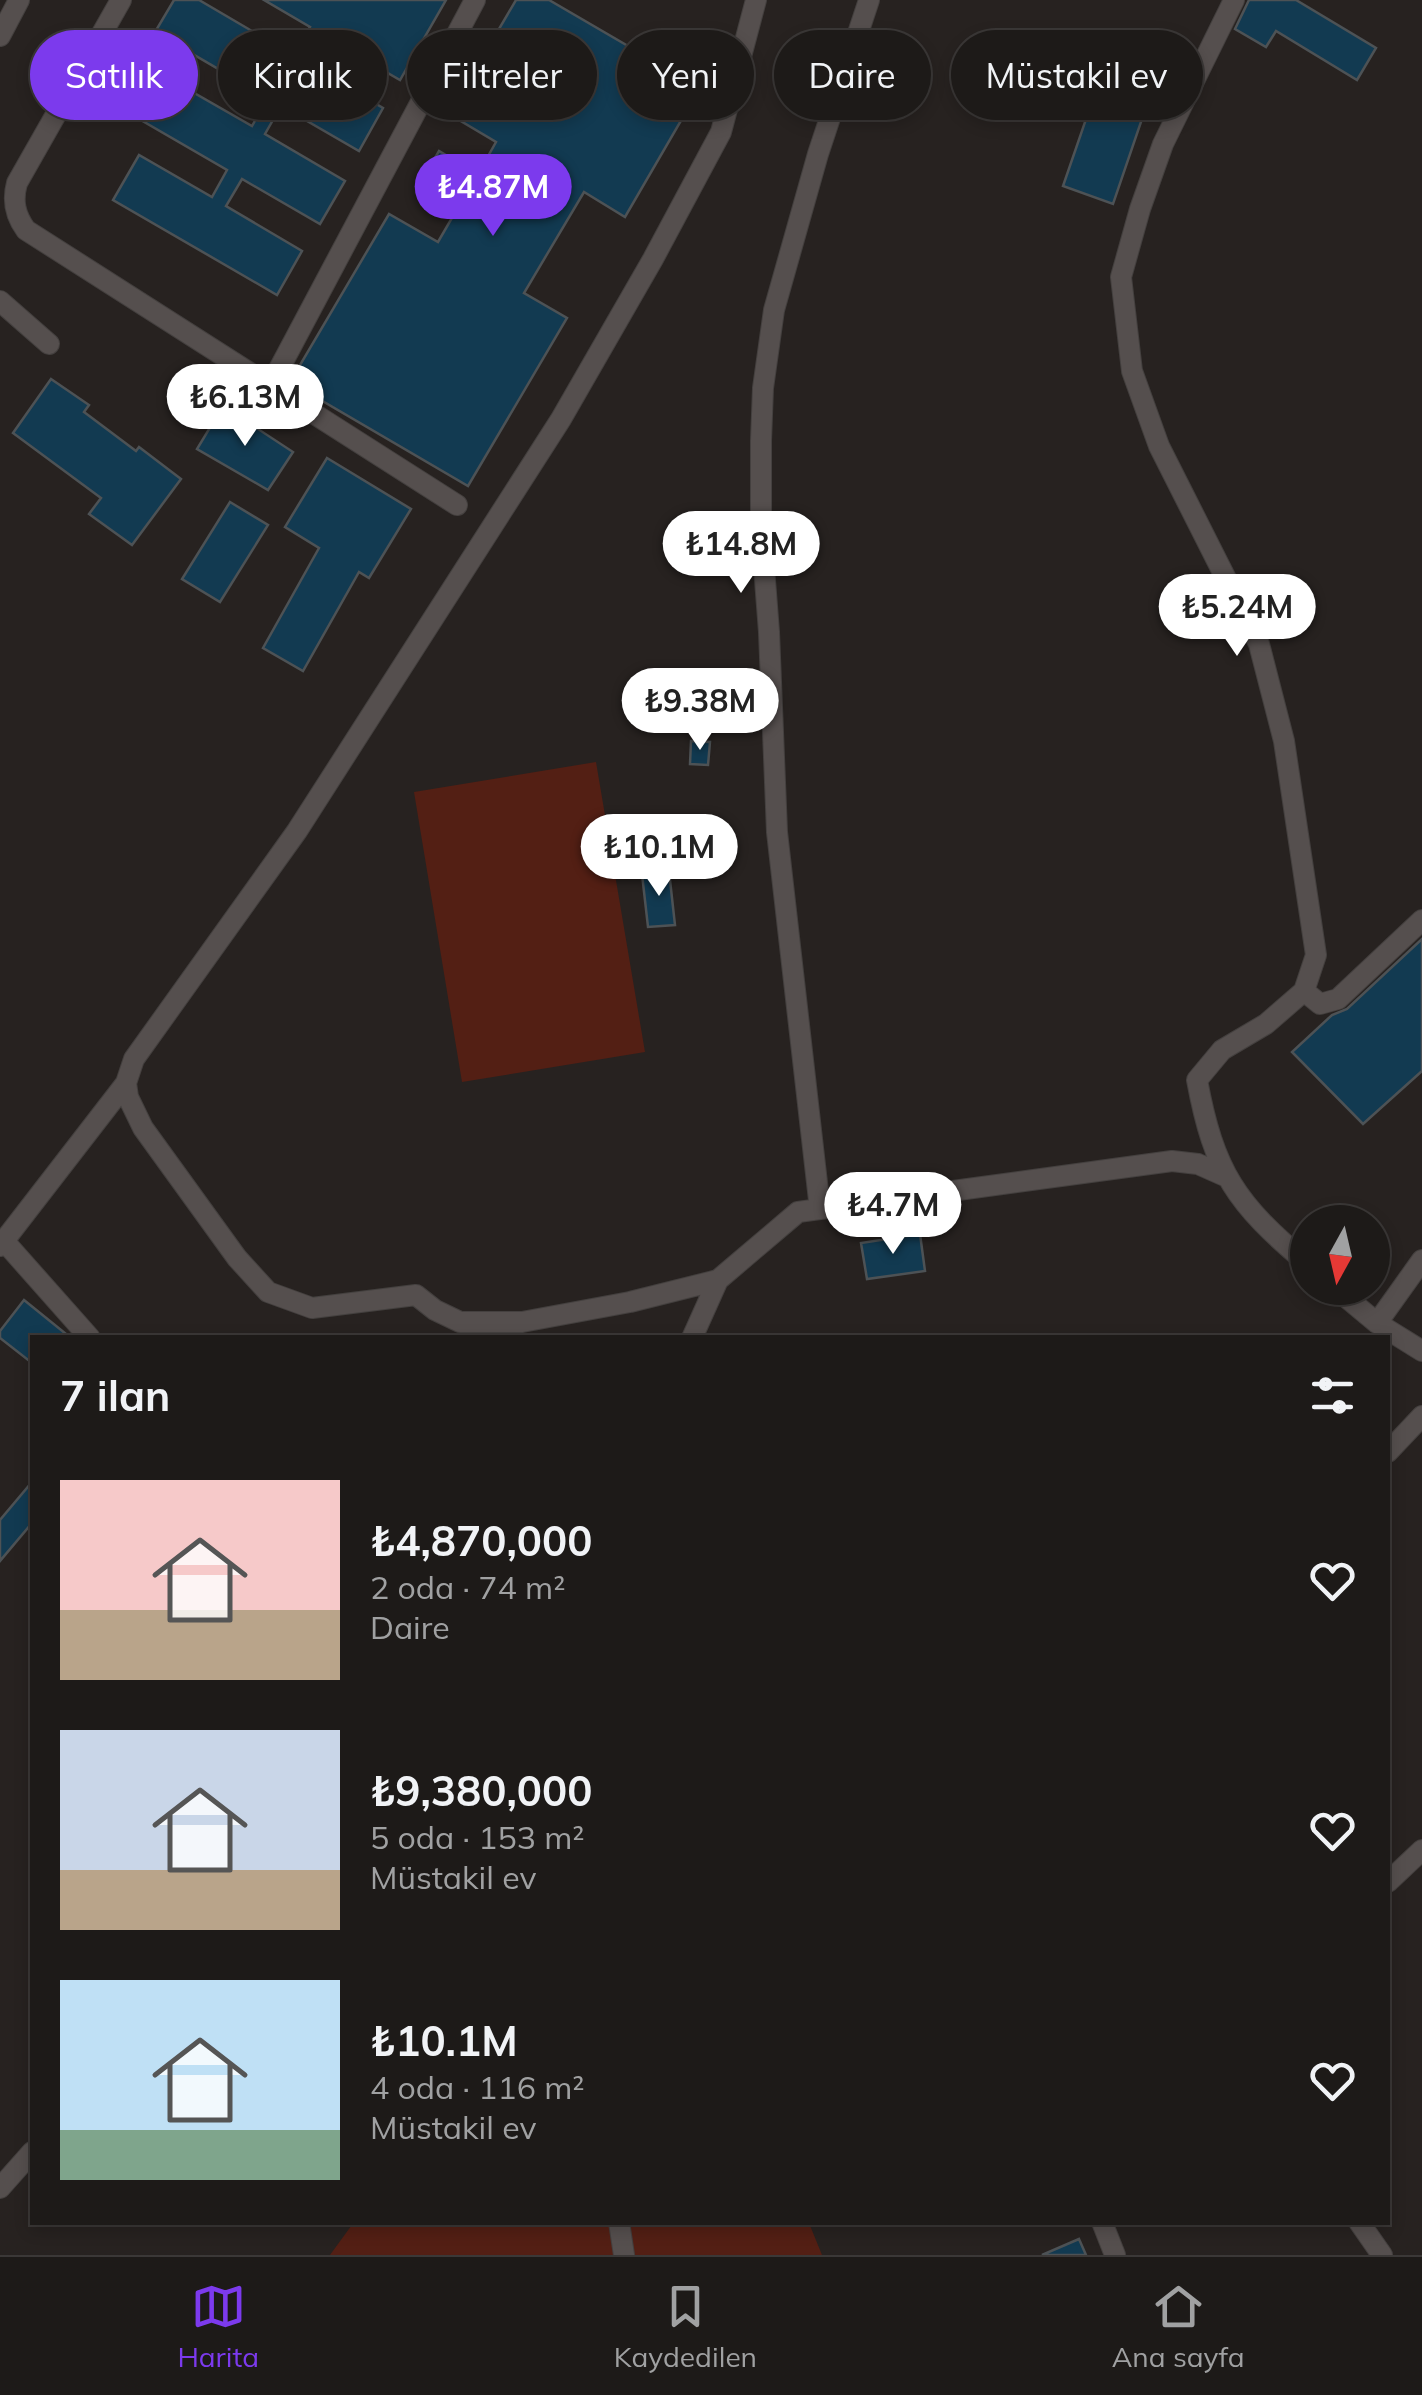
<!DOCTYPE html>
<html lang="tr">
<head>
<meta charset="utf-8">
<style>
	body { margin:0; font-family:Mulish,sans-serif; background:#252321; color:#f1f3f6; height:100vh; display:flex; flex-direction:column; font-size:38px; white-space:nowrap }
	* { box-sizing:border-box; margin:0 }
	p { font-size:32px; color:#a0a1a2 }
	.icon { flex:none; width:55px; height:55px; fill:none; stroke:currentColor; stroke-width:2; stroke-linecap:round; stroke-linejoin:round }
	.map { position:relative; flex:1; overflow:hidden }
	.panel { position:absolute; left:30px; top:1335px; width:1360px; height:890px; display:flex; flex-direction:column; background:#1d1a18; border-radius:0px; box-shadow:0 5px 15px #0003,0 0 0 2px #3b3837 }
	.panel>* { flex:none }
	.guide { position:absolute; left:30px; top:30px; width:1362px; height:90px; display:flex; gap:20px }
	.needle { width:65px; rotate:188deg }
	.fabs { position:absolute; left:1290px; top:1205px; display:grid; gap:20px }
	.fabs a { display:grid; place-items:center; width:100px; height:100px; border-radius:50%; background:#1d1a18; box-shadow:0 5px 15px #0003,0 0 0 2px #3b3837; font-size:50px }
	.price { position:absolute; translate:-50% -85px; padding:0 22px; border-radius:35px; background:#fff; color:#222; font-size:32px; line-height:65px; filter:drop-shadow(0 2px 5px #0008) }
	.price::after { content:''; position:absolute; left:50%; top:60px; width:30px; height:22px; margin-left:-15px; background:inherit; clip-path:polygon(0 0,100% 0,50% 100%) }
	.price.active { background:#7c3aed; color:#fff }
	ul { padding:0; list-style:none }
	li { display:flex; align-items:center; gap:30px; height:250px; padding:0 30px }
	li span { display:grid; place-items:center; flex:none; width:280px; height:200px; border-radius:0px; color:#555 }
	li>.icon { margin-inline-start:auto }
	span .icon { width:120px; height:120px; fill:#fffc; stroke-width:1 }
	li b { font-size:42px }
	h2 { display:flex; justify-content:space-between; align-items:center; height:120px; padding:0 30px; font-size:42px }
	.chip { padding:0 35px; border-radius:45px; background:#1d1a18; box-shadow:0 5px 15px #0003,0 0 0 2px #3b3837; font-size:35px; line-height:90px }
	.chip.active { background:#7c3aed; color:#fff }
	.tab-bar { display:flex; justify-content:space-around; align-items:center; height:140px; border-top:2px solid #3b3837; background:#1d1a18; font-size:28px; color:#a0a1a2 }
	.tab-bar a { display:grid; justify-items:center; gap:5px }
	.tab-bar .active { color:#7c3aed }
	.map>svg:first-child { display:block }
	.green { fill:#531f14 }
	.building { fill:#123a51; stroke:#4d5255; stroke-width:2.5 }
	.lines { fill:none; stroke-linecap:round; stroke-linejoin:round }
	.minor-casing { stroke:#44403f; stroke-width:22 }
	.minor { stroke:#554f4e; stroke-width:20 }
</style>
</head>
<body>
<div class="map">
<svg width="1422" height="2255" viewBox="0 0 1422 2255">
	<rect width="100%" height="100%" fill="#272220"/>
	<path class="green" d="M596 762 645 1052 462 1082 414 792Z
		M354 2222 809 2223 822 2255H330Z"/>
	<path class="building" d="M174 0H199L293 55 310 27 264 0H446L400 80 322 35 306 63 383 108 359 151 281 106 265 134 345 181 320 224 242 179 226 206 302 251 277 295 113 200 139 155 212 197 227 170 115 105 140 62 252 126 268 98 155 32Z
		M516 0H549L700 88 625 217 584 192 524 293 567 318 468 486 290 382 389 214 438 242 456 211 417 189 439 151 478 174 496 142 449 114Z
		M1249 0H1296L1376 48 1357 80 1276 31 1266 47 1235 29Z
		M1106 61 1156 78 1113 204 1063 186Z
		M51 379 89 405 84 412 136 451 139 447 181 479 132 545 89 514 101 498 13 433Z
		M223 406 293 452 268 490 197 449Z
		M327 458 411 509 369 578 359 572 303 671 263 648 319 548 285 527Z
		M230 502 268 525 220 602 182 579Z
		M691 741 710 742 708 765 690 764Z
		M669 871 675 925 648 927 642 874Z
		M1422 939V1071L1363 1124 1292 1052 1332 1015 1347 1009Z
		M920 1234 925 1271 867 1279 861 1243Z
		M24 1300 71 1338H32V1363L0 1338V1331Z
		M32 1482V1523L0 1561V1520Z
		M1079 2239 1086 2255H1042Z"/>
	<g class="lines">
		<g class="minor-casing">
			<path id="minor" d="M121 0 17 183C12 201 15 215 26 230L457 505
				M756 0 721 132 653 259 561 419 297 831 134 1059 126 1083 128 1097 143 1128 237 1258 268 1292 312 1308 416 1295 435 1310 460 1322H522L630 1302 718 1280 798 1212 1172 1161 1198 1164 1225 1176
				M1234 0 1163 144 1140 209 1121 277 1132 371 1159 446 1259 644 1284 741 1316 955 1304 991 1266 1024 1222 1050 1197 1080C1214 1172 1236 1204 1308 1264
				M0 36 19 0
				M0 301 49 344
				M269 388 475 0
				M1304 991 1320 1004 1338 999 1422 920
				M820 1209 777 832 769 632 761 528V441L763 388 774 310 818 154 869 0
				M4 1241 90 1338
				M0 1246 126 1083
				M1335 1288 1377 1323 1422 1351
				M1377 1323 1422 1260
				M692 1338 718 1280
				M1388 1452 1422 1416
				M1388 1882 1422 1850
				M0 2188 32 2152
				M619 2222 624 2255
				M1102 2222 1115 2255
				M1359 2222 1382 2255"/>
		</g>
		<use href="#minor" class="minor"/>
	</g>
</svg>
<div class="fabs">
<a><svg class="needle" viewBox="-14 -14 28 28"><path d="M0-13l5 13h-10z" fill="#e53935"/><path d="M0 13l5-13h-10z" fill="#a0a1a2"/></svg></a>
</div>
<b class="price active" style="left:493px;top:239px">₺4.87M</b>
<b class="price" style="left:245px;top:449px">₺6.13M</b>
<b class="price" style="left:741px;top:596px">₺14.8M</b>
<b class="price" style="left:1237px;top:659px">₺5.24M</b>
<b class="price" style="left:700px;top:753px">₺9.38M</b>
<b class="price" style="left:659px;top:899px">₺10.1M</b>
<b class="price" style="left:893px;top:1257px">₺4.7M</b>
<div class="guide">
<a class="chip active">Satılık</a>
<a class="chip">Kiralık</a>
<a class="chip">Filtreler</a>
<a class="chip">Yeni</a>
<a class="chip">Daire</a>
<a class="chip">Müstakil ev</a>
</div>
<section class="panel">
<h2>7 ilan<svg class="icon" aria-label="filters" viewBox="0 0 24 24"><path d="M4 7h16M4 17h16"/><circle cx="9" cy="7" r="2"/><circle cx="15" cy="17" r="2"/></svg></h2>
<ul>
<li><span style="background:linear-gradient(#f6c9c9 65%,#b9a48a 0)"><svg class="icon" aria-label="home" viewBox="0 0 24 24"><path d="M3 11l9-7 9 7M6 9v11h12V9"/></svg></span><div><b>₺4,870,000</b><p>2 oda · 74 m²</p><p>Daire</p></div><svg class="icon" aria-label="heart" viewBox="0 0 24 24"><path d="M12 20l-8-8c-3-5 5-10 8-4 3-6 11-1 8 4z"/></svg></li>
<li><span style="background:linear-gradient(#c9d6e8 70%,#b9a48a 0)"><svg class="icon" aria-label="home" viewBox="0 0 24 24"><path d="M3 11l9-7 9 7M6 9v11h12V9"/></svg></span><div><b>₺9,380,000</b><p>5 oda · 153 m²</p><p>Müstakil ev</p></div><svg class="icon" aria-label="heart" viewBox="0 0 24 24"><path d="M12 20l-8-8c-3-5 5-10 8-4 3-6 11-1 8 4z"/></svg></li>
<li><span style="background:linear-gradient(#bfe0f5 75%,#7fa58c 0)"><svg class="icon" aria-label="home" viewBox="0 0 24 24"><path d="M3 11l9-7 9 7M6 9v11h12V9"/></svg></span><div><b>₺10.1M</b><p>4 oda · 116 m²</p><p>Müstakil ev</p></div><svg class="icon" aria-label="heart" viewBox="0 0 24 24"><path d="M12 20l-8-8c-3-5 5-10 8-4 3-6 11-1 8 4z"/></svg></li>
</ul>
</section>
</div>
<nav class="tab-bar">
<a class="active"><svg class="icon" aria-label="map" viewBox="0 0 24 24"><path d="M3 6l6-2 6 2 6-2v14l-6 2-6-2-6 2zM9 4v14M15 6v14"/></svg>Harita</a>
<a><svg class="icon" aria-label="saved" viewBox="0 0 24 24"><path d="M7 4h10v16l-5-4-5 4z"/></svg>Kaydedilen</a>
<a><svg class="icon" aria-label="home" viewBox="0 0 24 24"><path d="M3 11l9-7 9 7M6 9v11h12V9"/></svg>Ana sayfa</a>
</nav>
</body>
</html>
